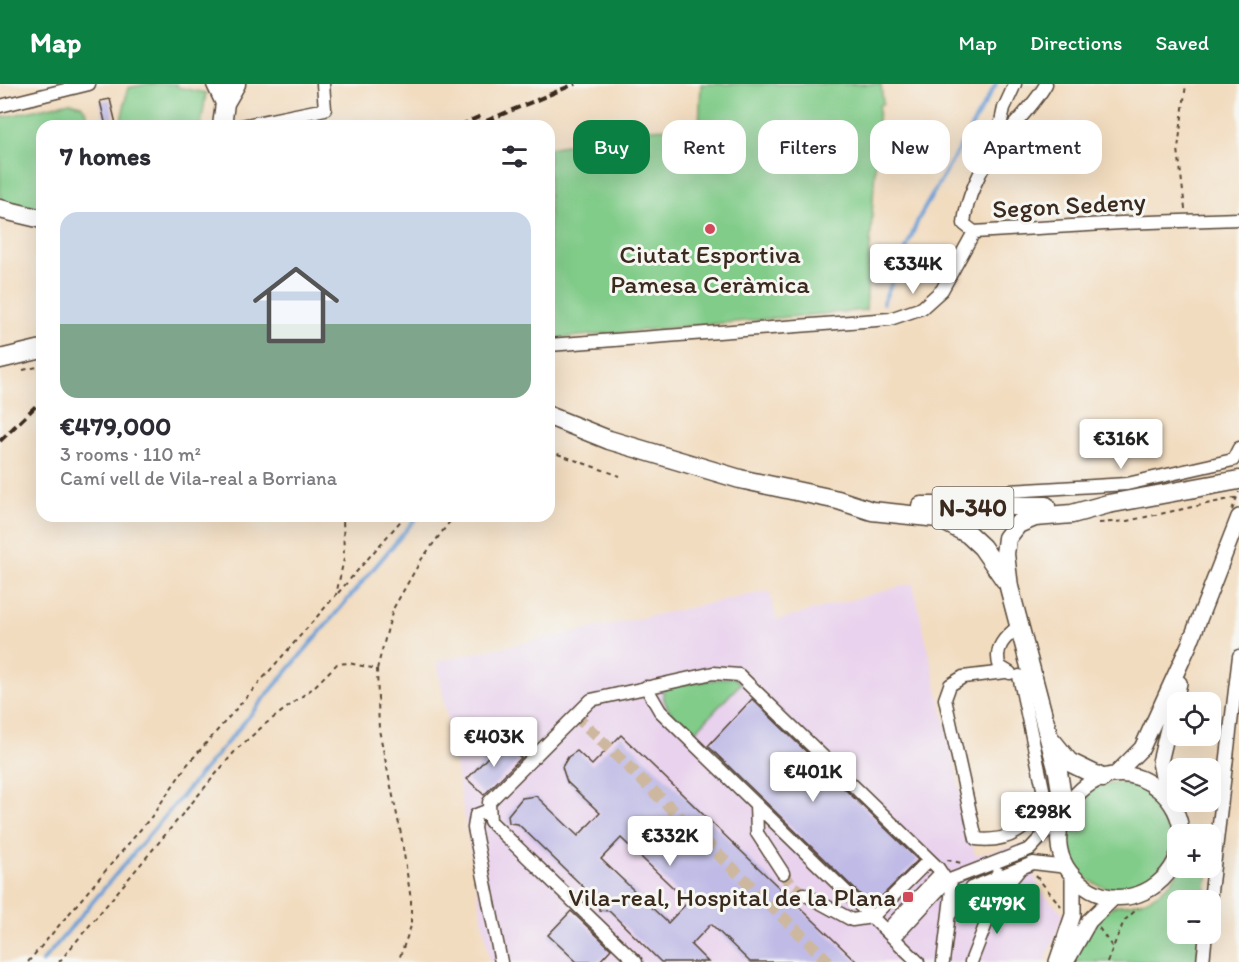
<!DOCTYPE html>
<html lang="en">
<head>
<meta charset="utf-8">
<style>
	body { margin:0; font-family:Itim,sans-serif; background:#f2f2f3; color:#2b2b33; height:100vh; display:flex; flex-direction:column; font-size:22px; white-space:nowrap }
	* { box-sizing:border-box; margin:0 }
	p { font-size:20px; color:#7c7c81 }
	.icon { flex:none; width:33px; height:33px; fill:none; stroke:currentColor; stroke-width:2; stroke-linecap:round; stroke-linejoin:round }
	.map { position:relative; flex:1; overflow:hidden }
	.sheet { position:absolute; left:36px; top:36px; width:519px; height:402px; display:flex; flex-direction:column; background:#fff; border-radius:18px; box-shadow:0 6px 24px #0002 }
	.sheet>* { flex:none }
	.hud { position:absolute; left:573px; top:36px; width:570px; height:54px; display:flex; gap:12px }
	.tools { position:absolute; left:1167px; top:608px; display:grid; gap:12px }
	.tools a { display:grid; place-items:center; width:54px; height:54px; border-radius:12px; background:#fff; box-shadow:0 6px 24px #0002; font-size:30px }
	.price { position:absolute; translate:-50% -51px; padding:0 14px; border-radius:6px; background:#fff; color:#222; font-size:20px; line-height:39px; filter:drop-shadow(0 2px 3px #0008) }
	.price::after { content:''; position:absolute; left:50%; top:36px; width:18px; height:14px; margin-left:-9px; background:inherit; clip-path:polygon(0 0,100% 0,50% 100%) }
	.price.active { background:#0b8043; color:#fff }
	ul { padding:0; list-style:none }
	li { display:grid; align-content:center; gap:12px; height:318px; padding:0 24px }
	li span { display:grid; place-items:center; height:186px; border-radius:18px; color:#555 }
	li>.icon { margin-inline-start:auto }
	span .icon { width:108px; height:108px; fill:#fffc; stroke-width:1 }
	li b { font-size:26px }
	h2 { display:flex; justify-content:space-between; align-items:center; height:72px; padding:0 24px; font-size:26px }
	.pill { padding:0 21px; border-radius:18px; background:#fff; box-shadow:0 6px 24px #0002; font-size:21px; line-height:54px }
	.pill.active { background:#0b8043; color:#fff }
	header { display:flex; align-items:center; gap:36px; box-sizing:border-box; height:84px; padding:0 30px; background:#0b8043; color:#fff }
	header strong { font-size:28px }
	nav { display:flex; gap:33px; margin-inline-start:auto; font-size:21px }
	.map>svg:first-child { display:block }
	.built { fill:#e9d2ed }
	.green { fill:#81cc89; stroke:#5e7b54; stroke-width:1.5 }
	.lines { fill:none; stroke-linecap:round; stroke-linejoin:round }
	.stream { stroke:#699ed5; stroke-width:4 }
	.building { fill:#c0bbe6; fill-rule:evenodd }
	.minor-tunnel { stroke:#cdb89f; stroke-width:12; stroke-dasharray:12 6; stroke-linecap:butt }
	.minor-casing { stroke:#564536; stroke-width:15 }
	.major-casing { stroke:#564536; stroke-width:18 }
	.highway-casing { stroke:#564536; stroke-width:21 }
	.path { stroke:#564536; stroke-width:2; stroke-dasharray:4.5 4.5; stroke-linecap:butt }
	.minor { stroke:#fff; stroke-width:12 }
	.major { stroke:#fff; stroke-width:15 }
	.highway { stroke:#fff; stroke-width:18 }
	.rail { stroke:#3b2a1e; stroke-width:4; stroke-dasharray:9 4.5; stroke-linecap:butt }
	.path-bridge { stroke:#564536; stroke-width:2; stroke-dasharray:4.5 4.5; stroke-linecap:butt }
	.poi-dot { fill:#d1495b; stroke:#f6f6f2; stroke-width:2 }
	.labels { text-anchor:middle; stroke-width:6; stroke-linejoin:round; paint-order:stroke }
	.shield { fill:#f6f6f2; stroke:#73675e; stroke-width:1.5 }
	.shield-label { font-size:24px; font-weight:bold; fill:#3b2a1e }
	.street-label { font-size:26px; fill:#3b2a1e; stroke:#f6f6f2 }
	.poi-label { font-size:26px; fill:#3b2a1e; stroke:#f6f6f2 }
</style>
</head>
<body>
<header>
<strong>Map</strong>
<nav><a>Map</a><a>Directions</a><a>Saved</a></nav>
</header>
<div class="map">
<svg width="1239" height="878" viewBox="0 0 1239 878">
	<rect width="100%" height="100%" fill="#f6f6f2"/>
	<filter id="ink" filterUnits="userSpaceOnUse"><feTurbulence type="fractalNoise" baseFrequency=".0167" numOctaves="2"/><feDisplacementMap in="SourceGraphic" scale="12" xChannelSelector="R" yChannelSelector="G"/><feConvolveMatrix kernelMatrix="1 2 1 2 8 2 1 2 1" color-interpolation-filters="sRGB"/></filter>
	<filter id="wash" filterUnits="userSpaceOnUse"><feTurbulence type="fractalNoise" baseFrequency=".008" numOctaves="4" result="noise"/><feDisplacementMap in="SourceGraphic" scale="24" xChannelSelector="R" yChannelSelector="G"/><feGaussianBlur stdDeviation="1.35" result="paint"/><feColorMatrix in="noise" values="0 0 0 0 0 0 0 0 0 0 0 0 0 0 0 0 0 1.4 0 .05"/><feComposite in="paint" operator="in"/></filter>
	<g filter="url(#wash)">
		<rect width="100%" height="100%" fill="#f2dcbf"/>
		<path class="built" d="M913 499 975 771 1024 760 1040 807 1064 830 1045 878H490L437 577 769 507 777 536Z"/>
		<path class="green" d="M147 0H177V3L206 9 201 42H120L128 4Z
			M701 0H881L883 19 879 22 866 226 549 255V64L589 57 596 47 699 43Z
			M70 18 81 21 87 29 85 42H42V127L0 118V34Z
			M733 593 741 599 691 652C681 639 658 621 664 603Z
			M1066 752a53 53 0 1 1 106 0a53 53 0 1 1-106 0Z
			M1181 783H1208L1205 816H1178V849H1201L1197 878H1072C1082 859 1092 833 1113 823 1118 820 1125 821 1131 820 1153 816 1171 803 1181 783Z"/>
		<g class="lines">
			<path class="stream" d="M883 219 919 134 996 0
				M42 878 418 432"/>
		</g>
		<g id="blocks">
			<path class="building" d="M110 15 116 40 106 42 100 17Z
				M752 615 918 776 872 822 708 662Z
				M621 651 770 795 857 878H750L711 840 691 861 708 878H661L609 827 599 826V818L518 740 509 739 508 731 522 714 536 712 578 752 600 729 567 698 562 683 568 673 577 667 592 681ZM621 754 688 818 668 839 601 775Z
				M503 657 521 674 484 711 467 695Z
				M571 827 611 865 599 878H577L548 851Z"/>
		</g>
	</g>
	<g filter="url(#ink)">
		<use href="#blocks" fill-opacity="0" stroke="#564536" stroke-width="1.5"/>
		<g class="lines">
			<path class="minor-tunnel" d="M575 631 829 878
				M783 789 792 802 804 810"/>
			<g class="minor-casing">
				<path id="minor" d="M0 22 89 0
					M241 42 325 25 323 0
					M996 60 1004 24 1015 0
					M974 148 964 140C966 114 981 84 996 63 1012 40 1033 24 1046 0
					M549 261 890 235 922 224 942 206 974 148 1121 139 1239 135
					M1010 407 1127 400 1233 376 1239 364
					M1005 588 963 593 950 601 945 615 976 755C1008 759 1032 744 1045 714L1019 592
					M1010 589 1000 583C993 564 1005 553 1019 542
					M646 603 660 627 918 878
					M756 720 757 749 783 789
					M489 726 476 731 474 744 501 878
					M998 789 995 794 996 814 1020 785
					M804 810 852 836 872 833 929 776
					M1210 816 1239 572
					M951 829 971 804 1033 779 1067 783
					M886 847 941 789
					M894 854 947 797 1030 765 1062 731
					M636 878 490 737 489 718 591 616 713 589 739 591 938 784 952 805 943 878
					M971 878 996 814
					M1203 878 1206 849"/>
			</g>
			<g class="major-casing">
				<path id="major" d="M1115 691 1142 664 1189 561 1239 433
					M1167 713 1160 678 1179 599
					M1178 771C1164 809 1118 827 1084 802 1017 752 1097 652 1159 706 1172 717 1181 733 1181 750
					M1057 878 1073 831V792
					M1066 878 1089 837 1114 813"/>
			</g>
			<g class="highway-casing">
				<path id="highway" d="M216 0 225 19
					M222 42 225 19 236 0
					M0 125 42 135
					M0 275 42 265
					M549 332 609 356 740 395 838 416 872 427 938 434 968 450 982 463 1005 496
					M921 422H1046
					M1052 657 1069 678 1102 694
					M1064 726 1058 688 1009 503 1005 470 1007 454 1018 440 1035 433 1072 430 1108 420 1239 396"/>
			</g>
			<path class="path" d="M1185 125 1178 65 1186 0
				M23 286 42 282
				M549 367 620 392
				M1099 439 1127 437 1239 413
				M338 509 405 432
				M377 585 379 646 401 750 411 816V842L398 878
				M947 776 962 779
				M1036 792 1061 822
				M1099 844 1113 864
				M28 878 152 732 187 681 336 511 344 475 343 432
				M59 878 236 666 264 641 313 604 337 580 348 579 377 585 393 525 421 476 454 432
				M1107 878 1124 837 1138 824"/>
			<use href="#minor" class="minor"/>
			<use href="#major" class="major"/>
			<use href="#highway" class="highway"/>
			<path class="rail" d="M459 42 481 32
				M474 42 575 0
				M0 357 42 316"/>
			<path class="path-bridge" d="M1232 426 1239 408"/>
		</g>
	</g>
	<g class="poi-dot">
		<circle cx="710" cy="145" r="6"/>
		<rect x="902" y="807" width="12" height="12" rx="3"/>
	</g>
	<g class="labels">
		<rect class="shield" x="932.5" y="403" width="81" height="42" rx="4.5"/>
		<g class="shield-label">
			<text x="973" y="432">N-340</text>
		</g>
		<g class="street-label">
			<text transform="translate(1069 121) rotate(-3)" y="9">Segon Sedeny</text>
		</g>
		<g class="poi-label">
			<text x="710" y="179">Ciutat Esportiva<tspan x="710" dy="30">Pamesa Ceràmica</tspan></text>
			<text x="896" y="822" text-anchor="end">Vila-real, Hospital de la Plana</text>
		</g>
	</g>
</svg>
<div class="tools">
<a><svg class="icon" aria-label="locate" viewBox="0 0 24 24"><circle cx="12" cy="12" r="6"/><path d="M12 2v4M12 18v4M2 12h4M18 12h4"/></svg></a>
<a><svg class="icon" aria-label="layers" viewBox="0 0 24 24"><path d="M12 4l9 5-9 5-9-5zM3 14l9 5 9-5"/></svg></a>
<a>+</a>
<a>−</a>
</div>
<b class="price" style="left:913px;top:211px">€334K</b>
<b class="price" style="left:1121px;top:386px">€316K</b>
<b class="price" style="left:494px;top:684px">€403K</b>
<b class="price" style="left:813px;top:719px">€401K</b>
<b class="price" style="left:1043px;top:759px">€298K</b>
<b class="price" style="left:670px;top:783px">€332K</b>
<b class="price active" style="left:997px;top:851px">€479K</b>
<div class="hud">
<a class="pill active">Buy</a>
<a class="pill">Rent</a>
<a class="pill">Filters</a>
<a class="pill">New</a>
<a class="pill">Apartment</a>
</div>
<section class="sheet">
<h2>7 homes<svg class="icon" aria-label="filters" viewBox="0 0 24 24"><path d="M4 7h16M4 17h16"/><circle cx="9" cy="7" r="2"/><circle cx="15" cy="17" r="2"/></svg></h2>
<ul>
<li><span style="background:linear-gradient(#c9d6e8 60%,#7fa58c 0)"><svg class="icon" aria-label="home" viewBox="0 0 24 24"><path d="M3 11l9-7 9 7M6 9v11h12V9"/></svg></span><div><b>€479,000</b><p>3 rooms · 110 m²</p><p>Camí vell de Vila-real a Borriana</p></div></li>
</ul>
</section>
</div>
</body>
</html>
